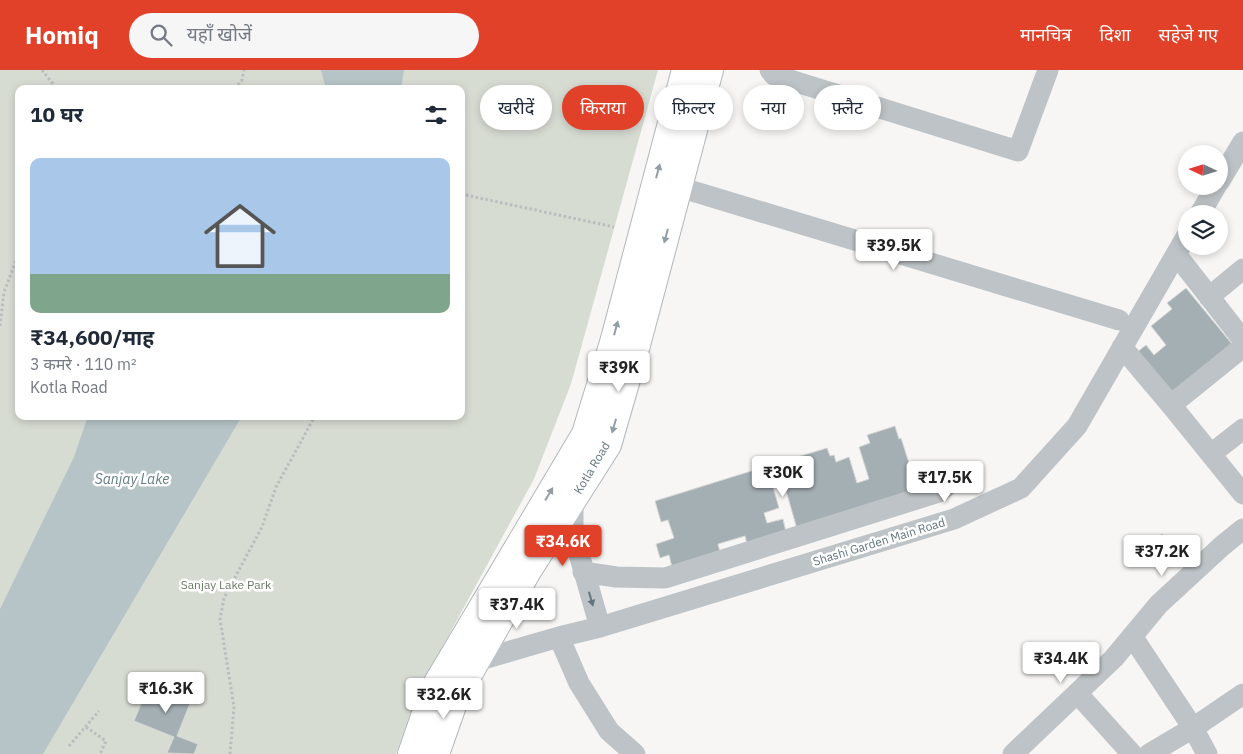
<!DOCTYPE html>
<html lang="hi">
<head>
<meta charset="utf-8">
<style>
	body { margin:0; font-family:"IBM Plex Sans","Noto Sans Devanagari",sans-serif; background:#f6f6f7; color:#1f2937; height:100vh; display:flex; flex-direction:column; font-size:19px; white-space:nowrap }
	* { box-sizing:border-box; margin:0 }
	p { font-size:16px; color:#747a83 }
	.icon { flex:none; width:28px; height:28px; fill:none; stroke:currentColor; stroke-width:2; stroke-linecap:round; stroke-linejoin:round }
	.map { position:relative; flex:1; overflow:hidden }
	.sheet { position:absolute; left:15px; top:15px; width:450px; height:335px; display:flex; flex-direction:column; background:#fff; border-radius:10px; box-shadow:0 2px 8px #0003 }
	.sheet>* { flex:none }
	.banner { position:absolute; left:480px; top:15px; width:475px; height:45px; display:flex; gap:10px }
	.needle { width:32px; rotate:274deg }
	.fabs { position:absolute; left:1178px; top:75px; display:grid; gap:10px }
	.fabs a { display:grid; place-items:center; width:50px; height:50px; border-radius:50%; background:#fff; box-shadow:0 2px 8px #0003; font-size:25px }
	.price { position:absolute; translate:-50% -42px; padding:0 11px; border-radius:5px; background:#fff; color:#222; font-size:16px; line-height:32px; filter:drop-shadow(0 1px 2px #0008) }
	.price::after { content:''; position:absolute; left:50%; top:30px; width:15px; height:11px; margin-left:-8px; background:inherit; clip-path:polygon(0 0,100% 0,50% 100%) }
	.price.current { background:#e14029; color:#fff }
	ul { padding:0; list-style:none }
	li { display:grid; align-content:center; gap:10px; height:265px; padding:0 15px }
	li span { display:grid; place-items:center; height:155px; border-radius:10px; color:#555 }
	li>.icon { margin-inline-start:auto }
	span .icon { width:90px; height:90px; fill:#fffc; stroke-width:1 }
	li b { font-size:21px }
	h2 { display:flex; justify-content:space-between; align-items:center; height:60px; padding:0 15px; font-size:21px }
	.tag { padding:0 18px; border-radius:22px; background:#fff; box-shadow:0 2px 8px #0003; font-size:18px; line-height:45px }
	.tag.current { background:#e14029; color:#fff }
	header { display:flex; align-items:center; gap:30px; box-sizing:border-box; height:70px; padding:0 25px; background:#e14029; color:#fff }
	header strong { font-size:24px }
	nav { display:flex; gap:28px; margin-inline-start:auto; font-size:18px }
	.search { width:350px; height:45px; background:#f6f6f7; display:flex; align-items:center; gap:12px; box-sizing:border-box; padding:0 18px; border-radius:28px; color:#747a83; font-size:19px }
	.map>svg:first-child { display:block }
	.green { fill:#d7dcd3; fill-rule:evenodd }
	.water { fill:#b7c4c7 }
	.building { fill:#a4afb3; stroke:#d8d8d6 }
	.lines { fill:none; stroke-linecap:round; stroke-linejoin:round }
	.major-casing { stroke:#b1b7ba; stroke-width:28 }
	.path { stroke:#babdbf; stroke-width:3; stroke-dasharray:2.5 2.5; stroke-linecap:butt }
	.minor { stroke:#bdc3c6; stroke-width:21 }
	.major { stroke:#fff; stroke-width:26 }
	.oneway { fill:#919ea5 }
	.oneway2 { fill:#62757e }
	.labels { text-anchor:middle; stroke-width:5; stroke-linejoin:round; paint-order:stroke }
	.street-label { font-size:12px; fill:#62757e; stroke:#fff }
	.park-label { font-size:12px; fill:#6c7b65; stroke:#fff }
	.water-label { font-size:14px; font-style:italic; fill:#627b80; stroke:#fff }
</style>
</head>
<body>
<header>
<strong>Homiq</strong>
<div class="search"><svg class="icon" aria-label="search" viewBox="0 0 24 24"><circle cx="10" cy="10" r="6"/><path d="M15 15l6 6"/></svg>यहाँ खोजें</div>
<nav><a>मानचित्र</a><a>दिशा</a><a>सहेजे गए</a></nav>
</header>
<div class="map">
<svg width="1243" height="684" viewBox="0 0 1243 684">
	<rect width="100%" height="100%" fill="#f7f6f4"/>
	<path class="green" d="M0 0H658L571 314 534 409 433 594 396 684H0ZM19 19H461V346H19Z"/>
	<path class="water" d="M321 0H404L401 19H326Z
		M88 346H242L43 684H0V539L74 387Z"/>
	<path class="building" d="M1186 218 1232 274 1170 325 1136 283 1146 275 1154 285 1166 275 1151 256 1172 239 1167 233Z
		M895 356 899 369 901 368 918 421 797 459 783 410 772 413 779 438 764 443 767 453 783 449 786 462 747 474 745 466 718 474 720 482 672 497 669 485 660 488 656 474 674 468 668 450 661 452 655 431 764 397 766 405 793 396 791 389 827 378 830 386 834 385 836 392 849 387 857 413 869 409 859 377 870 373 867 365Z
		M1162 464 1179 488 1161 501 1143 477Z
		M151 609 193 626 177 666 198 674 194 684 167 683 174 667 134 651Z"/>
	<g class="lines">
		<g class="major-casing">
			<path id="major" d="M411 684 434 618 585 364 614 269 685 0
				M436 684 456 627 528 501 608 375 637 275 710 0"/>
		</g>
		<path class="path" d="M42 0 57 19
			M235 19 242 10 244 0
			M461 124 614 157
			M0 256 4 222 19 183
			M86 657 106 671 100 684
			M69 676 99 641
			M230 684 234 637 220 549 224 528 262 457 276 417 315 346"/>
		<path class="minor" d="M770 0 774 5 1018 81 1048 0
			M1219 112 1243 72
			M679 117 1119 250
			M1200 144 1216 116
			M1176 184 1243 270
			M1209 227 1243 199
			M1122 277 1171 335 1243 424
			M1171 335 1243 277
			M1211 384 1243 359
			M573 431V463L600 557
			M583 502 616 507 665 508 939 422 960 405
			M1132 566 1193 658 1207 684
			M559 567 579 613 609 661 635 684
			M466 594 559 567 600 557 954 449 1021 418 1077 356 1186 167
			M1077 623 1132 684
			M1013 684 1114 588 1159 534 1222 476 1243 459
			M1149 684 1193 658 1243 624"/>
		<use href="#major" class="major"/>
	</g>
	<defs><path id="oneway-solid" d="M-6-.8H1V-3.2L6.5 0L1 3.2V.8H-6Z" transform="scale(1.25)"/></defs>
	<g class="oneway">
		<use href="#oneway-solid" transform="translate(658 101) rotate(-75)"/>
		<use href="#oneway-solid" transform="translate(666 166) rotate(105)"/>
		<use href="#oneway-solid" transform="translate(616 258) rotate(-75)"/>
		<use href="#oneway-solid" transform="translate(614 356) rotate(106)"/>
		<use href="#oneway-solid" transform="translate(549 424) rotate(-59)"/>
	</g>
	<use class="oneway2" href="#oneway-solid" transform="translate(591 529) rotate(74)"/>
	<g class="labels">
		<g class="street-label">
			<text transform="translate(592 398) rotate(-59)" y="4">Kotla Road</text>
			<text transform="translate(879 472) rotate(-17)" y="4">Shashi Garden Main Road</text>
		</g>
		<g class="park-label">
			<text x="226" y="519">Sanjay Lake Park</text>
		</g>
		<g class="water-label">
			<text x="132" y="414">Sanjay Lake</text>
		</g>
	</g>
</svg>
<div class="fabs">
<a><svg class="needle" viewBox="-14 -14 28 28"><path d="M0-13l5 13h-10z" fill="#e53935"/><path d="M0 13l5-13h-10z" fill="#747a83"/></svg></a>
<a><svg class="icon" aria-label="layers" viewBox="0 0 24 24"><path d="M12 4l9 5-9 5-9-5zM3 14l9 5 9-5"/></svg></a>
</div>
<b class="price" style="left:894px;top:201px">₹39.5K</b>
<b class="price" style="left:619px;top:323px">₹39K</b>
<b class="price" style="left:783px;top:428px">₹30K</b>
<b class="price" style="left:945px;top:433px">₹17.5K</b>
<b class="price current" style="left:563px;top:497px">₹34.6K</b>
<b class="price" style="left:1162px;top:507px">₹37.2K</b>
<b class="price" style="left:517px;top:560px">₹37.4K</b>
<b class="price" style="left:1061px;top:614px">₹34.4K</b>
<b class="price" style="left:166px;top:644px">₹16.3K</b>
<b class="price" style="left:444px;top:650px">₹32.6K</b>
<div class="banner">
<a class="tag">खरीदें</a>
<a class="tag current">किराया</a>
<a class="tag">फ़िल्टर</a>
<a class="tag">नया</a>
<a class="tag">फ़्लैट</a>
</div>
<section class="sheet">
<h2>10 घर<svg class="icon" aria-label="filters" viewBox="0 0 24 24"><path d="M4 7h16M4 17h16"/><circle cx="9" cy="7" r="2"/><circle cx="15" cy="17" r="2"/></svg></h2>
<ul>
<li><span style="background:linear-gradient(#a9c7e8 75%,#7fa58c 0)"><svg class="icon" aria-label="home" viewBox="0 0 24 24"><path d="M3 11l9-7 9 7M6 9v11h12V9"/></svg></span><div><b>₹34,600/माह</b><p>3 कमरे · 110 m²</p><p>Kotla Road</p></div></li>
</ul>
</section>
</div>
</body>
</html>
